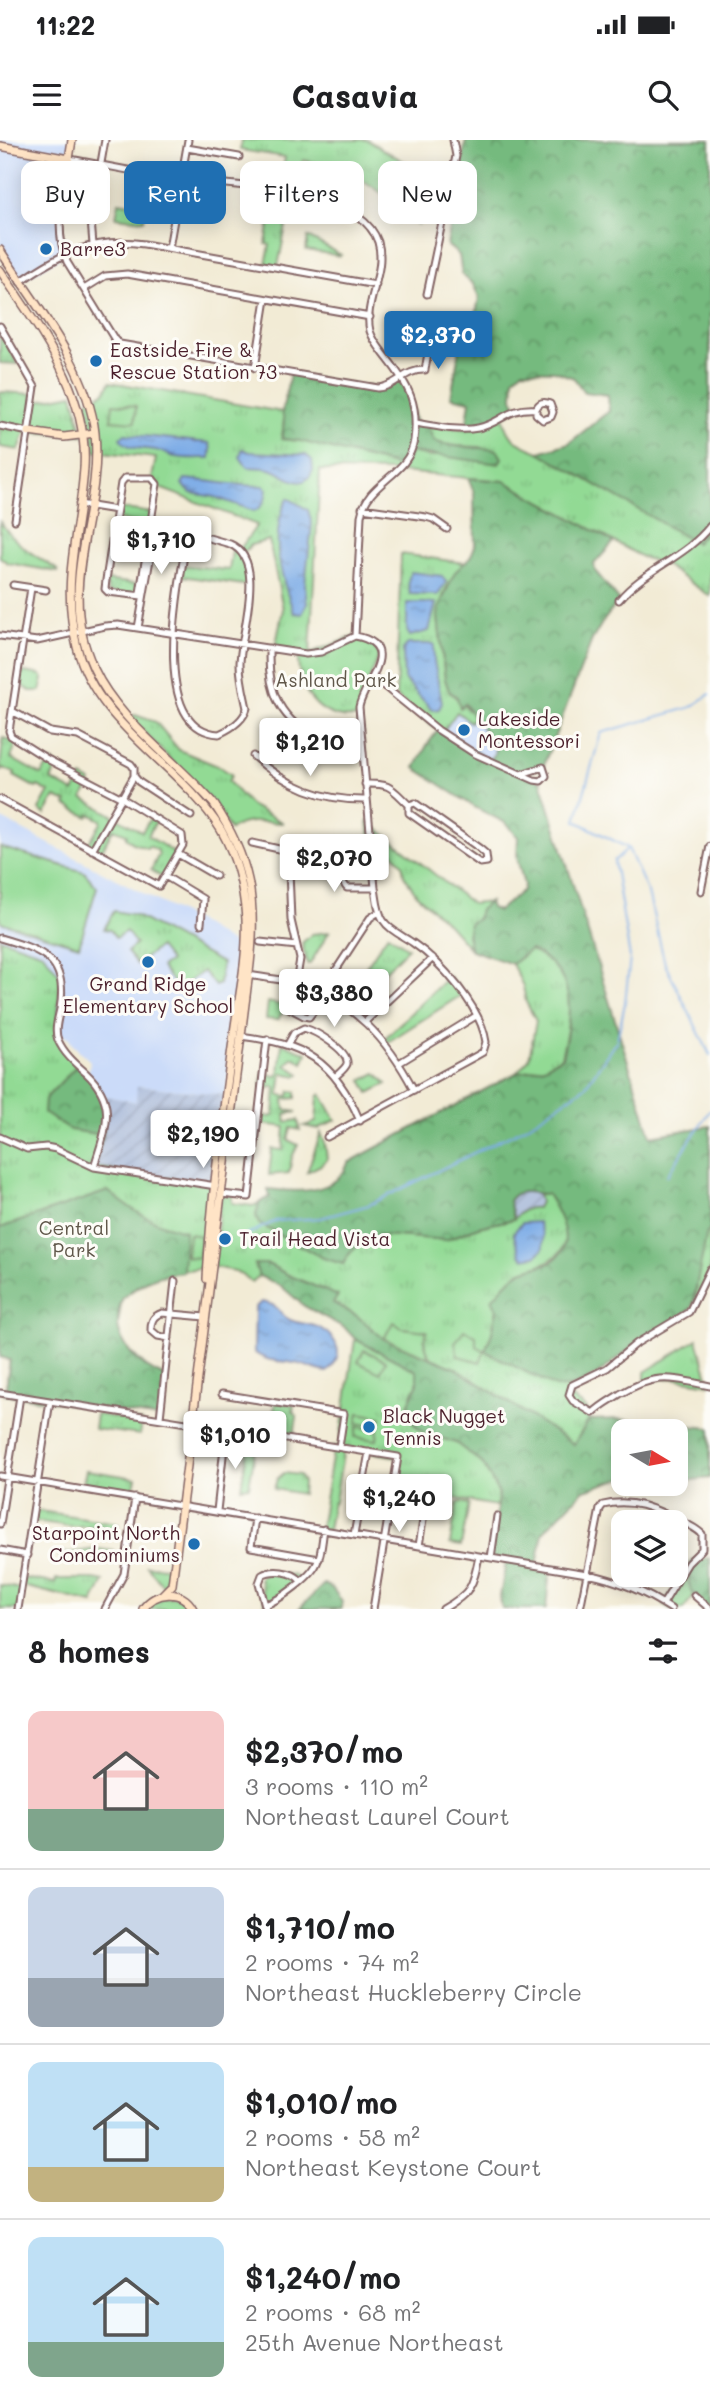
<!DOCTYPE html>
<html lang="en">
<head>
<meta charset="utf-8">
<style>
	body { margin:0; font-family:Mali,sans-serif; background:#f6f6f6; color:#202124; height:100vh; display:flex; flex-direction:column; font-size:26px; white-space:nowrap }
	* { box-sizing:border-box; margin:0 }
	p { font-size:23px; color:#757577 }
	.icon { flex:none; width:38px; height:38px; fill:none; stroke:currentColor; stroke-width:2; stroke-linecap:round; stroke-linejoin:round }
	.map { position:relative; height:1469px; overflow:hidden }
	.details { display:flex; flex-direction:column; background:#fff; flex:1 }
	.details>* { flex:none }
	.top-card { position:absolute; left:21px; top:21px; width:668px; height:63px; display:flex; gap:14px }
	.needle { width:46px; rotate:100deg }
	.fabs { position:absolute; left:611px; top:1279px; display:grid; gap:14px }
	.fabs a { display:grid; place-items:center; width:77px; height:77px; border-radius:14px; background:#fff; box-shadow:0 4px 18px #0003; font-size:35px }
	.price { position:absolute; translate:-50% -60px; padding:0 16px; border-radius:7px; background:#fff; color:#222; font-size:23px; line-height:46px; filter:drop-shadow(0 2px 4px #0008) }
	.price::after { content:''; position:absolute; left:50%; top:42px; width:21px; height:16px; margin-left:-10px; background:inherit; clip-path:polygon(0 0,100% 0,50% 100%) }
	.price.on { background:#1f6fb2; color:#fff }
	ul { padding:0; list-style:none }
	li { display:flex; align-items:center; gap:21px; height:175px; padding:0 28px }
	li+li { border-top:2px solid #e0e0e0 }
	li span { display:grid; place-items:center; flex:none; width:196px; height:140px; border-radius:14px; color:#555 }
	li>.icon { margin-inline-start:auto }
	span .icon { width:84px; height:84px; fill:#fffc; stroke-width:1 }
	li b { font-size:30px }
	h2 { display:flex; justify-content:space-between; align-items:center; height:84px; padding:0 28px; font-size:30px }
	.tag { padding:0 24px; border-radius:14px; background:#fff; box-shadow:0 4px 18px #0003; font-size:24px; line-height:63px }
	.tag.on { background:#1f6fb2; color:#fff }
	.status { display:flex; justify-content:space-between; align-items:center; height:49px; padding:0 35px; background:#fff; direction:ltr }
	.status svg { height:19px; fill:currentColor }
	header { display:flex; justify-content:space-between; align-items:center; height:91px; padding:0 28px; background:#fff; font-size:32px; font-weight:700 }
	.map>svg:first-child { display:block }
	.built { fill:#cbdbf9 }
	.industrial { fill:url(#industrial-furrows) }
	.grass { fill:url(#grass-tufts); stroke:#6e7c60; stroke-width:2 }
	.forest { fill:url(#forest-crowns); stroke:#606c54; stroke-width:2 }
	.garden { fill:#92da94; stroke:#6e7c60; stroke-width:2 }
	.water { fill:url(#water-ripples); stroke:#636588; stroke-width:2 }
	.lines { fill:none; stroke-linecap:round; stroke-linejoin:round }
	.stream { stroke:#7cabe6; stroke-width:2 }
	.street-casing { stroke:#856666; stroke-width:9 }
	.secondary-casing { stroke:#856666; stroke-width:10 }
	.street { stroke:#fff; stroke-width:5 }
	.secondary { stroke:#ffe4c6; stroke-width:7 }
	.poi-dot { fill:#1f6fb2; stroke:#fdfcf7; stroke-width:2.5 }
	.labels { text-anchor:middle; stroke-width:6; stroke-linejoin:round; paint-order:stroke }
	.poi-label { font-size:19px; fill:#4a1f2b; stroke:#fdfcf7; text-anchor:start }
	.park-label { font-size:19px; fill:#60574a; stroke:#fdfcf7 }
</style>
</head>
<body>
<div class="status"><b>11:22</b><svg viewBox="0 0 49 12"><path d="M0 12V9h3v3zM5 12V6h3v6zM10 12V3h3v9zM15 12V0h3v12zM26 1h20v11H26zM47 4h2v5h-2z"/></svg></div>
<header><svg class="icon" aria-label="menu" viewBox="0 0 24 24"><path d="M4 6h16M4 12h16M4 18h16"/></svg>Casavia<svg class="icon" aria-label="search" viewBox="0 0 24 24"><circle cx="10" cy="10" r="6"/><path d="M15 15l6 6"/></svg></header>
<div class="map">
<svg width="710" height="1469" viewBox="0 0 710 1469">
	<defs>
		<pattern id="industrial-furrows" width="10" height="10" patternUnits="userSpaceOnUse" patternTransform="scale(1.75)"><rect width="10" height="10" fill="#b7c5de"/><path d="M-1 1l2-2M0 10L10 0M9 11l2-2" fill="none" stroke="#9fa9bf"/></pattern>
		<pattern id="grass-tufts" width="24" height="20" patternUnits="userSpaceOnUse" patternTransform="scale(1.75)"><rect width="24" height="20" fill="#92da94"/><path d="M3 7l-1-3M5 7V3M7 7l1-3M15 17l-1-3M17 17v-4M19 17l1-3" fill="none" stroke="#7fbb80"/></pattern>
		<pattern id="forest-crowns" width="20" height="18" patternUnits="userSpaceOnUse" patternTransform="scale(1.75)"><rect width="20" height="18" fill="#75ba7e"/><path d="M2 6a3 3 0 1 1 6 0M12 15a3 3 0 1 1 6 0" fill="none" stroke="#629767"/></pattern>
		<pattern id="water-ripples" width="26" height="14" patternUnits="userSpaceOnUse" patternTransform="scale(1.75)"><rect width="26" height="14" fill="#7cabe6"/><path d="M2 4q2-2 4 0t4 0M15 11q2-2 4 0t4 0" fill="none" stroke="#688bbb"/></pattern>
	</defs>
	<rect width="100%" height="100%" fill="#fdfcf7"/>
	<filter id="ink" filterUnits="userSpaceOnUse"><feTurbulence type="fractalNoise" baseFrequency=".0143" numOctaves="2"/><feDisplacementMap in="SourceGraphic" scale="14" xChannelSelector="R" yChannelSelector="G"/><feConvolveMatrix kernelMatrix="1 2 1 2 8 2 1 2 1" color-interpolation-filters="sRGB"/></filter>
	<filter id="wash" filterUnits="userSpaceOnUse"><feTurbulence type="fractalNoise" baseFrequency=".00686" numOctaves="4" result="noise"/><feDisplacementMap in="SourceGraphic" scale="28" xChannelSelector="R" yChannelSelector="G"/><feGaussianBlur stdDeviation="1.57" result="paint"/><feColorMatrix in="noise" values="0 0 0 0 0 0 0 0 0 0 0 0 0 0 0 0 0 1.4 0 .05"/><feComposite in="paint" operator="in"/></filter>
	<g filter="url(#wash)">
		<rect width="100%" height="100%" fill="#f2ebd5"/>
		<path class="built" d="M0 0H72L60 79 64 115 20 142 0 110Z
			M462 564 475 576 486 594 496 602 493 615 489 621 442 593Z
			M0 678 198 782 233 804 245 805 226 955 138 946 136 962 105 956 86 933 89 930 90 921 72 904 69 897 62 895 57 896 0 798Z"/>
		<path class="industrial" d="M137 946 226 955 215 1045 94 1027 105 956 136 962Z
			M521 1051H533L538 1054 541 1062 537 1068 520 1072 514 1079 509 1061 512 1056Z"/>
		<path class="grass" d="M242 0H367L417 29 426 32 418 85C379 48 358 31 303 20L298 48 281 45 285 17 240 10Z
			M274 57 295 60 292 77 287 81 278 126 266 124 270 105 266 104Z
			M119 62 146 67 144 80 116 77Z
			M308 97 341 115 340 116 306 110Z
			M0 194 18 224 0 223Z
			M110 242 282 272 284 279 282 299 411 312 430 317 481 307 445 306 434 301 429 291 430 285 466 289 503 276C509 301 517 303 539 312L696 402 710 388V456L663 424 642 417 504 341 389 331 320 330 310 513 355 496 374 505 379 516 364 552 359 577C318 582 297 550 298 513L275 509 283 469 269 400 251 405 243 414 250 446 181 436 183 425 229 430 233 405 240 409 257 385 157 347 152 338 156 318 95 311 87 261 105 252Z
			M0 252 34 254 33 262 73 254 83 295 25 292 19 310 0 307Z
			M117 368 153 373V385L115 379Z
			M0 382C17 406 34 415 58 430V432L8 423 0 417Z
			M401 414 465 423C450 437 441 457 438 477L445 539 449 551 475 576 470 582 457 572 442 593 396 556Z
			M106 440 141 445 142 456 108 452Z
			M24 532 41 535 43 539 40 551H30L21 544V535Z
			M135 575 156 582 179 610 220 627 232 635 228 641 250 665 283 683C265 682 245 678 230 690L214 664 129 577Z
			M3 598 17 602 11 618 41 635 51 621 58 625 51 640 74 652 82 637 91 642 83 658 142 692 152 676 157 679 148 696 178 715 164 739 151 730 159 714 157 710 149 706 147 708 133 703 126 697 127 694 113 689 100 714 87 706 101 683V680L90 674 88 677 66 665 67 662 55 657 45 674 39 670 49 652 38 646 36 648 14 636 15 633 3 628 0 631Z
			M368 681 472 764 489 762C479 771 475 784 467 795L471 810 448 784 417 755 404 735 402 724 392 712 370 699Z
			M114 771 135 775 222 823 219 844 215 846 203 831 178 849 161 827 170 821 159 807 137 824 127 812 136 804 126 791 116 798 110 790 104 789Z
			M329 792 310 824H307L302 803 312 794Z
			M388 794 408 808 358 858V862L353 867 344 860Z
			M0 798 43 813 60 835 57 897 73 921 103 995 94 1027 215 1045 208 1127 157 1134 122 1158 117 1190 127 1208 150 1231 165 1237 5 1254 10 1220 0 1217Z
			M530 810C579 832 572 873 561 917L544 927 516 933 529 919 536 881 526 862 523 846 512 824Z
			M449 836 463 854 386 903 383 900Z
			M268 862 286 866 278 880 266 879Z
			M282 903 307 913 303 923 293 917 286 925 300 934 298 936 282 933 279 955 289 956 290 951 296 952V958L284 959 285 970 297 972 285 974 286 982 298 980 300 990 291 988 288 1000 298 1005 292 1017 289 1033 269 1035 272 1009 283 1010 285 987 257 983 258 974 270 977 274 975 276 947 270 946 269 949H261L263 933 275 936 279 934Z
			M376 933 387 944 369 953 362 940Z
			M321 954 336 980 318 989 304 986 316 982 318 957Z
			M321 993 325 1003 327 1019 321 1025 307 1032Z
			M221 1054 232 1055V1063L253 1066 259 1063 256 1076C281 1101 312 1110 343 1124L350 1113 366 1098 384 1095 446 1100 478 1087 514 1079C521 1071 526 1067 537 1068L540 1062 538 1054H547C575 1097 574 1118 521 1131L497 1170 492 1193 485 1211 570 1248 569 1255 586 1269 585 1274 589 1280 574 1304 455 1228 429 1217 424 1201 426 1191 402 1188 393 1183 384 1199 357 1176 333 1163 337 1156 288 1135 268 1124H255L259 1136 252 1142 235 1131 213 1127Z
			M710 1090V1129L695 1164 698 1130 707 1092Z
			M355 1199 417 1231V1245L408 1265 422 1292 456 1303 483 1324 499 1354 496 1366 393 1347 398 1317 339 1307Z
			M697 1199 710 1244 672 1238 645 1241V1232Z
			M275 1262 294 1265 293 1271 297 1277 294 1294 265 1290 268 1273 274 1272Z
			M96 1274 142 1282 140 1295 94 1289Z
			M86 1330 136 1338 133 1351 83 1343Z
			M284 1333 299 1335 303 1342 302 1354 274 1349 277 1339Z
			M461 1362 469 1364 461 1406 450 1404 457 1363Z
			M33 1370 118 1383 117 1390 101 1386H69L32 1381Z
			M97 1409 114 1411 113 1418 59 1416 60 1412 67 1413Z
			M692 1420C688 1434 687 1442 694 1455L683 1469H671L663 1464Z
			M147 1426 167 1427 165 1444 163 1446Z
			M264 1433 293 1435 300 1440 265 1465 260 1438Z
			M23 1438 55 1443 56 1439H94L104 1441 93 1463 22 1446Z
			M0 1445 21 1449 18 1469H0Z
			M180 1456 193 1469H143L152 1458Z"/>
		<path class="forest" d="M466 0H710V386L696 403 539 312 569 303 609 271 608 255 584 252 574 238 555 231 522 230 514 238 513 257 517 269 489 284 466 289 470 261 451 257 461 200 465 189 475 181 479 157 473 144 462 135 459 115 447 105Z
			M290 234 378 248 401 237 407 246 416 283 430 285 429 291 434 301C454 309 477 306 497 310L502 318 499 324 411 312 403 327 300 301 282 299 284 280 282 272Z
			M468 338 504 341 614 402 594 424 595 431 619 460 602 483 592 500 543 627 523 634 541 641 651 996 710 986V1090L707 1092 692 1168C675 1179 657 1190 640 1201 615 1218 588 1252 555 1247L485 1211 492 1193 497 1170 492 1159C501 1150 509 1138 520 1132 529 1127 541 1127 551 1122 578 1106 559 1073 547 1054 533 1054 518 1046 509 1061L514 1079 478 1087 446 1100 384 1095 366 1098 350 1113 343 1124 323 1118 259 1084 256 1076 259 1063 270 1057 268 1049C295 1052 337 1055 348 1023L370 1011 516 933 544 927 562 917C572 873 578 832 530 810L512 824 471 810 467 795 470 783 477 779 480 770 489 762 491 768 498 771 523 750 524 745 517 718 518 697 506 683 476 668 415 628 427 605 438 590 490 620 494 615 496 602 486 594 465 564 460 568 457 557 449 551 445 539 438 477 439 467 455 432 470 418 475 406 474 353Z
			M77 925C105 951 107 957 103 995L70 990 44 973 45 959Z
			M108 1051C132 1071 154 1084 185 1091L183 1132C161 1134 140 1140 124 1157 119 1162 119 1170 118 1177 115 1205 141 1227 165 1237L160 1278 5 1254 10 1220 0 1217V1088Z
			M255 1124H268L288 1135 338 1156 333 1163 357 1176 384 1199 455 1228 574 1304 589 1280 617 1279 710 1288V1338L676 1342V1292H623V1338L584 1350 543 1392 537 1425 550 1428 546 1469H502L500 1457 506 1421 491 1418 499 1354 483 1324 456 1303 422 1292 412 1282 408 1265 417 1245V1231L355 1199 345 1188 304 1166 281 1146 259 1136Z
			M710 1418V1464L707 1467C688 1451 685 1444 692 1420Z
			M324 1444 333 1449 342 1462 341 1469H299Z"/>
		<path class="garden" d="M113 264 136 266 135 282 111 280Z
			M0 707 84 732 97 747 79 806 0 782Z
			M189 1094 201 1096 199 1118 187 1117Z
			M393 1182 402 1188 427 1191 424 1201 429 1217 384 1199Z
			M464 1190 476 1196V1206L485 1211 480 1222 458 1216 455 1203Z
			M364 1210 386 1221 380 1233 358 1222Z
			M359 1273 381 1277 379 1287 357 1283Z
			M357 1287 378 1290 377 1300 355 1297Z
			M250 1293 258 1294 249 1346 241 1347Z
			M334 1306 344 1308 335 1362H333L328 1390 320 1389Z"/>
		<path class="water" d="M125 294 209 303 211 309 210 318C199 318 187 319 176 317 168 316 163 311 155 310 141 308 128 310 120 298Z
			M242 309 250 312 306 315 312 320 313 330C303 355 285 333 270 329 262 327 254 328 247 327L240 317Z
			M185 339C212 341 237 346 264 346L267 349C266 358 264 367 254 371L215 357 191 353 182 344Z
			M288 358 308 370 312 384 305 444 307 464 302 474 294 473C281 437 268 394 288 358Z
			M411 432 442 436 446 442 438 455 410 454 408 441Z
			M407 463H436L429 491 410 496 407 491Z
			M408 504H434V521L442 563 439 569 432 570 404 539 403 509Z
			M538 1082 543 1095V1109L536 1116 524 1118 520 1114C519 1106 514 1101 514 1092L522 1083Z
			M261 1162C284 1165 277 1176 293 1181 301 1184 312 1184 320 1188 339 1199 345 1216 327 1232 317 1231 309 1226 299 1224 282 1220 267 1223 254 1212L255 1168Z"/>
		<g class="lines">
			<path class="stream" d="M710 554 692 567 601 593 576 681 628 708 648 753 665 824 710 915
				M667 1036 710 970
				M246 1095 276 1081 321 1078 369 1065 526 987 585 947 617 900 625 863 630 818 614 721 628 708"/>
		</g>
	</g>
	<g filter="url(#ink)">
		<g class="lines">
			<g class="street-casing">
				<path id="street" d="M187 8 239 17
					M93 105 91 80 105 0
					M169 108 188 0
					M20 142C59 114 95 96 144 104L376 145
					M84 149 105 136 127 134 370 177
					M427 154 456 16 453 0
					M0 186 35 247 15 380
					M255 228 266 159
					M415 283C435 286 458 292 478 288 502 283 507 267 536 269 539 262 544 261 550 264L553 272 551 277 543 280 536 274V269
					M0 286 29 292
					M79 364 116 370
					M362 368 426 377 433 379 447 389
					M153 382 230 404C268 420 240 494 240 524 240 539 244 554 247 568 244 580 230 589 219 594 146 590 181 437 188 392
					M13 445 46 450
					M31 448 9 591 11 596 49 620 122 658 182 695 183 705 165 736 203 759 201 784
					M619 460C645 429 685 418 710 386
					M138 488 155 391 152 375 157 344 152 338H125L121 343 106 440 105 449 108 452 142 456 140 453 150 390 153 388
					M0 496 37 501 105 486 118 485 306 514 321 512 355 496
					M269 508C269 523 269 537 274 552 285 586 325 610 361 606
					M374 538 438 590 475 614 534 640 541 641 546 636 543 627 521 634
					M12 571 50 592 78 596 131 624 134 628V636
					M253 616C286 646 322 661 367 660
					M134 636 139 642 191 676
					M365 644C391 643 391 648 409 665V673L480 723 487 722 486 714 479 708 415 663 409 665
					M0 659 159 746 165 736
					M252 703 288 711 297 720
					M92 710 134 636
					M178 714 216 736
					M297 720C309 715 333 720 340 732 343 738 342 743 347 748H375
					M701 751 710 706
					M0 798C41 810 69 818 60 869 58 879 54 890 58 900 64 914 76 924 86 933 119 964 105 990 94 1027
					M260 802 297 806
					M248 835C264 838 281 839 296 843 353 860 388 900 414 950
					M296 843 300 819 291 780 289 730 297 720
					M321 853 370 778 379 772
					M287 867 304 876 309 877 313 872 312 865 301 859 298 854 301 845
					M366 881 433 818
					M240 896C304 904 334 919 360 981
					M288 904 294 893 304 888C315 891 349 910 347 924 345 929 339 933 335 937
					M399 923 476 876
					M0 997 27 1009 46 1007 56 1009 94 1027 216 1046
					M327 997 476 916 483 912 486 902C481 867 441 822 413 803 403 796 389 790 383 780 377 770 377 759 375 748L359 567C363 543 405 505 355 496L361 376C367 341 409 336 414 300 419 264 409 246 387 218 381 210 373 201 370 191 363 162 387 132 378 102 360 47 237 47 189 40 149 35 109 26 69 19 64 53 53 88 67 122L115 200 120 204 378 248C396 247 405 229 425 230L432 191
					M221 1054 249 1057 267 899
					M710 1129 689 1172 637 1203 607 1228 572 1245 569 1255 573 1261 593 1273C601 1265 611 1260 620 1254 657 1232 670 1238 710 1246
					M169 1198 158 1196 151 1190C151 1181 153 1176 162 1173L205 1177
					M0 1253 398 1317 373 1469
					M222 1254 344 1274 339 1307
					M160 1278 175 1141
					M0 1336 587 1434C618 1440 644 1451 671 1469
					M217 1371 226 1289
					M255 1378 251 1407 319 1419
					M0 1384 20 1256
					M354 1395 369 1312
					M419 1406 426 1361
					M0 1410 27 1415
					M491 1418 497 1376
					M694 1455 710 1469
					M265 1465C280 1460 311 1437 317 1423 322 1413 322 1400 324 1389
					M18 1469 50 1261
					M105 1469 124 1434 135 1358
					M266 1469 259 1443 262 1435C272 1429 292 1431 300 1440
					M443 1469C471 1453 473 1447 479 1416
					M580 1469 600 1369 603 1365C632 1358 653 1368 678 1380 687 1384 695 1387 702 1394V1409L688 1423 663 1464"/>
			</g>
			<g class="secondary-casing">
				<path id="secondary" d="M0 6 69 19 72 0
					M0 110C34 164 88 227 95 293 103 375 54 444 94 529 118 581 176 620 214 664 250 718 257 760 250 824L172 1445 162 1455
					M0 130C39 190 89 251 84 328 80 391 60 441 77 507 97 587 180 623 221 690 236 716 244 749 246 779 248 816 239 856 234 893 223 975 211 1057 207 1139
					M29 292 64 297 95 293
					M143 1469C155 1451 182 1448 193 1469"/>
			</g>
			<use href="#street" class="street"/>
			<use href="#secondary" class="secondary"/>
		</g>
	</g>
	<g class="poi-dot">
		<circle cx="46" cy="109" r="7"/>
		<circle cx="96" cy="221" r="7"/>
		<circle cx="464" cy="590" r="7"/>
		<circle cx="148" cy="822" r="7"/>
		<circle cx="225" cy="1099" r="7"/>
		<circle cx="369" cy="1287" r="7"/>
		<circle cx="194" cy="1404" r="7"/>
	</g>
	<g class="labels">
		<g class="poi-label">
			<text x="60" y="116">Barre3</text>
			<text x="110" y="217">Eastside Fire &amp;<tspan x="110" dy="22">Rescue Station 73</tspan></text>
			<text x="478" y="586">Lakeside<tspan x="478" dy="22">Montessori</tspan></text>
			<text x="148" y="851" text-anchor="middle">Grand Ridge<tspan x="148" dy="22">Elementary School</tspan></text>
			<text x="239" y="1106">Trail Head Vista</text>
			<text x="383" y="1283">Black Nugget<tspan x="383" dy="22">Tennis</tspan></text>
			<text x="180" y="1400" text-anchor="end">Starpoint North<tspan x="180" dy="22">Condominiums</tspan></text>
		</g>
		<g class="park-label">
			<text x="336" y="547">Ashland Park</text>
			<text x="74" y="1095">Central<tspan x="74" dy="22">Park</tspan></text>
		</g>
	</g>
</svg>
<div class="fabs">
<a><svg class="needle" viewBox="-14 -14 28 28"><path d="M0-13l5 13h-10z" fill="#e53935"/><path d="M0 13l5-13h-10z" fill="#757577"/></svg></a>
<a><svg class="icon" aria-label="layers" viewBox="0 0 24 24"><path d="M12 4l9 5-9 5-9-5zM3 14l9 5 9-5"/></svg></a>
</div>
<b class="price on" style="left:438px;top:231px">$2,370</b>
<b class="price" style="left:161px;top:436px">$1,710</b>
<b class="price" style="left:310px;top:638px">$1,210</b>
<b class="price" style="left:334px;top:754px">$2,070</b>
<b class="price" style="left:334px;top:889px">$3,380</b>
<b class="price" style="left:203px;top:1030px">$2,190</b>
<b class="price" style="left:235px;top:1331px">$1,010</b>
<b class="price" style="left:399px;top:1394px">$1,240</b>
<div class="top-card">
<a class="tag">Buy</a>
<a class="tag on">Rent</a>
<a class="tag">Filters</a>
<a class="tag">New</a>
</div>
</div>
<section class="details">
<h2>8 homes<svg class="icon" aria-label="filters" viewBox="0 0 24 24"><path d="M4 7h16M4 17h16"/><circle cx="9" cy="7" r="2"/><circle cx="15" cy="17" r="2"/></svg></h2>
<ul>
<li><span style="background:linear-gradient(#f6c9c9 70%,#7fa58c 0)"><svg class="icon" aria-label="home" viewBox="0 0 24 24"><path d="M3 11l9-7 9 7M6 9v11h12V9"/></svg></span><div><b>$2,370/mo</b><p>3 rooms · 110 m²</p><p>Northeast Laurel Court</p></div></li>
<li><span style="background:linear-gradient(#c9d6e8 65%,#9aa5b1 0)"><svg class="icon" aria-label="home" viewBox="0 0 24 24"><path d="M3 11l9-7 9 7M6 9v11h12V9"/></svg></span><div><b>$1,710/mo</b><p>2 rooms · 74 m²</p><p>Northeast Huckleberry Circle</p></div></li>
<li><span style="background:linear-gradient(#bfe0f5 75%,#c2b280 0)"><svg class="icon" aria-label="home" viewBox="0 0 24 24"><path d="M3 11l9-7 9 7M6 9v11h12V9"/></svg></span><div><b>$1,010/mo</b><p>2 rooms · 58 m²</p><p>Northeast Keystone Court</p></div></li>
<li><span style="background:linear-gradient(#bfe0f5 75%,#7fa58c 0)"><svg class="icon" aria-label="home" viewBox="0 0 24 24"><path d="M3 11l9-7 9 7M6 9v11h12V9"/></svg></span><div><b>$1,240/mo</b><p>2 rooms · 68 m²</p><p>25th Avenue Northeast</p></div></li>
</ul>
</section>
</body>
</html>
